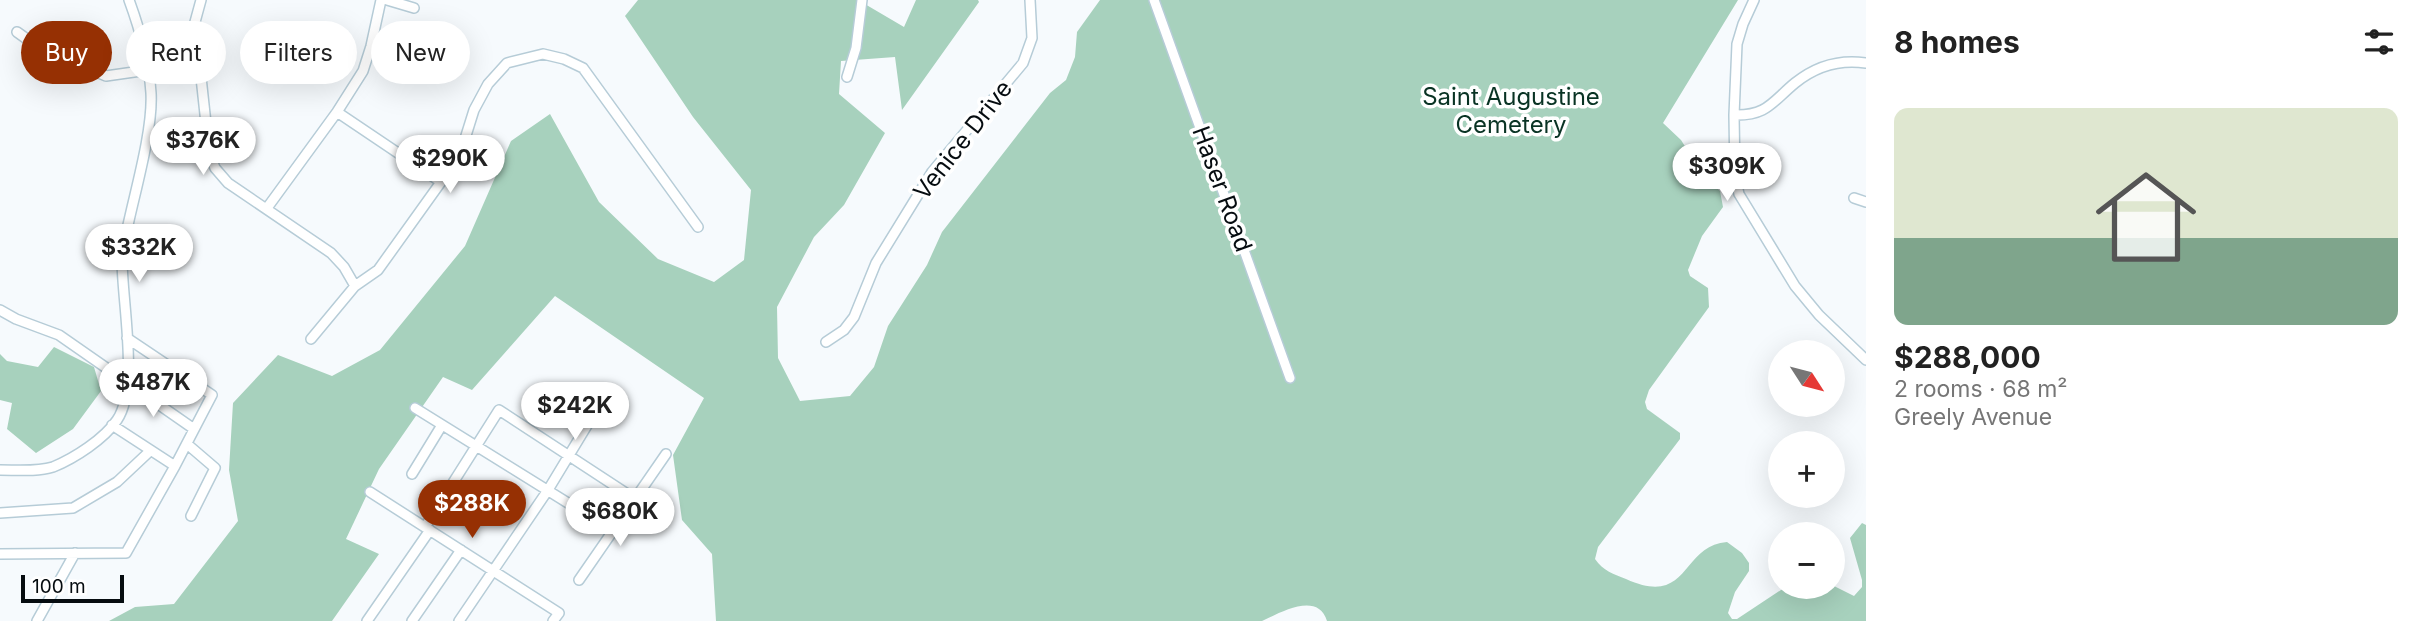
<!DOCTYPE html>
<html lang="en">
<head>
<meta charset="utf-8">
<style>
	body { margin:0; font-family:Inter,sans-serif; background:#f2f2f2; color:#222; height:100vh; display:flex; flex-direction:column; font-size:26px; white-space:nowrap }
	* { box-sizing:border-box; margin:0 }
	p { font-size:23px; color:#767676 }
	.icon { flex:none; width:38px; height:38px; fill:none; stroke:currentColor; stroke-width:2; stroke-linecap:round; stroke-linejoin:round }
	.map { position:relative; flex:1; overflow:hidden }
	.details { display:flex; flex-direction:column; background:#fff; width:560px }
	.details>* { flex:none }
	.top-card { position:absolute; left:21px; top:21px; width:665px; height:63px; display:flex; gap:14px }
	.needle { width:46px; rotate:126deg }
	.controls { position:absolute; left:1768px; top:340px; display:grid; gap:14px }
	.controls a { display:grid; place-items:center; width:77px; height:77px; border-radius:50%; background:#fff; box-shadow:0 7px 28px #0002; font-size:35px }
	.scale { position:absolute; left:21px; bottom:18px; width:103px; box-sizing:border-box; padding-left:7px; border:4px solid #060c10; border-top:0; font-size:19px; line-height:24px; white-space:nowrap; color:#060c10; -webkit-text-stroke:5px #fff; paint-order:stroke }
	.price { position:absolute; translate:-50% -60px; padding:0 16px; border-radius:24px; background:#fff; color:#222; font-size:23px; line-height:46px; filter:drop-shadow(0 2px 4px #0008) }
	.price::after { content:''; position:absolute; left:50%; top:42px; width:21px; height:16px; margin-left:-10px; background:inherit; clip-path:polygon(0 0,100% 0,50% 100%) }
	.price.on { background:#963003; color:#fff }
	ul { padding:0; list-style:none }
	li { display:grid; align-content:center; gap:14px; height:371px; padding:0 28px }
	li+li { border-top:2px solid #e0e0e0 }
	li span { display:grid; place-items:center; height:217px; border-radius:14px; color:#555 }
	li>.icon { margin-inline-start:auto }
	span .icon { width:126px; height:126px; fill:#fffc; stroke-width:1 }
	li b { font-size:30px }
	h2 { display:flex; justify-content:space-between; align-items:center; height:84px; padding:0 28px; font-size:30px }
	.tag { padding:0 24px; border-radius:32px; background:#fff; box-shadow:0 7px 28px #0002; font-size:24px; line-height:63px }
	.tag.on { background:#963003; color:#fff }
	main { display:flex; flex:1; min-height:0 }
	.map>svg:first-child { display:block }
	.green { fill:#a7d1bd }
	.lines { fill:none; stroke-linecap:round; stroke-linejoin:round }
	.minor-casing { stroke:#b6ccd7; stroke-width:12 }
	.minor { stroke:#fff; stroke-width:9 }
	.labels { text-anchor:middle; stroke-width:7; stroke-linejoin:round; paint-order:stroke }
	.park-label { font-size:24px; fill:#093324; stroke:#fff }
	.street-label { font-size:24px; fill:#060c10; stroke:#fff }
</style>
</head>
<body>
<main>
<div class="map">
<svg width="1866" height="621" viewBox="0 0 1866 621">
	<rect width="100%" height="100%" fill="#f6fafd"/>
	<path class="green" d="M638 0H858L904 27 916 0H978L979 2 902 110 895 57 841 61 839 94 885 133 844 205 814 237 777 307 778 358 800 401 850 396 874 367 888 326 927 265 942 232 1050 93 1066 80 1075 57 1077 32 1100 0H1738L1663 123 1681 140 1703 175 1720 191 1723 207 1702 236 1688 270 1690 276 1708 288 1709 307 1649 390 1645 402 1647 409 1680 433V439L1598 547 1595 559C1603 571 1614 574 1626 579 1690 608 1680 546 1727 542L1742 553 1749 563V571L1735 592 1728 613 1732 619H1737L1787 586 1832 585 1854 596 1862 587V580L1850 538 1862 523 1866 525V621H1327C1318 591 1281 612 1262 621H716L712 554 682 520 673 455 704 398 555 296 472 390 443 377 379 469 346 539 379 554 332 621H109L135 607 174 604 238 521 229 470 233 403 278 355 332 376 380 350 465 246 511 141 550 114 599 202 658 259 714 282 744 260 751 190 693 117 625 16Z
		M54 347 94 367 101 391 73 429 36 453 7 429 12 403 0 400V354L7 361 38 367Z"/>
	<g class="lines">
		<g class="minor-casing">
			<path id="minor" d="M201 0 195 22 209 151 215 168 228 183 331 253 344 267 355 286
				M387 0 414 8
				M1154 0 1290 378
				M1754 0 1743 24 1737 44 1734 115 1735 176 1739 194 1795 286 1819 315 1866 360
				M17 32 38 47 106 76 148 70
				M847 77 856 48 862 0
				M337 112 441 182
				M1734 115C1767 116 1772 102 1795 83 1816 66 1839 59 1866 63
				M1854 198 1866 202
				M267 208 337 112 363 71 371 46 381 0
				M0 310 16 319 59 335 194 429
				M311 339 355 286 378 270 441 182 464 142 474 110 488 84 507 63 543 54 564 59 583 68 698 227
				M826 342 844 330 854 317 876 263 932 172 1023 63 1032 38 1030 0
				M415 408 613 531
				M112 425 175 466
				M187 444 215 468 191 516
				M0 470C17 470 37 472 53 467 75 458 104 439 117 420 140 386 121 297 122 256 122 246 126 235 128 225 136 188 153 129 151 93 149 61 140 30 129 0
				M412 474 442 425
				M370 492 559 613 553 621
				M0 513 73 508 117 482 150 451
				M425 527 499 410 635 499
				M0 554 126 553 175 466 212 395 127 338
				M579 580 666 454
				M37 621 75 553
				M367 621 430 530
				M412 621 461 550
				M459 621 548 490 597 409"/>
		</g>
		<use href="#minor" class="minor"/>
	</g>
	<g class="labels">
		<g class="park-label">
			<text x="1511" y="105">Saint Augustine<tspan x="1511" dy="28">Cemetery</tspan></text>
		</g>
		<g class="street-label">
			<text transform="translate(963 140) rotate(-52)" y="8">Venice Drive</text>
			<text transform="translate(1222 189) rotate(70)" y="8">Haser Road</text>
		</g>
	</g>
</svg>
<div class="controls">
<a><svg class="needle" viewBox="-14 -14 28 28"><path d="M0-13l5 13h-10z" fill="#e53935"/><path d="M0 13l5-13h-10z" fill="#767676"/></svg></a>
<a>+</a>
<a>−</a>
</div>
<div class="scale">100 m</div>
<b class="price" style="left:203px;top:177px">$376K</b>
<b class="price" style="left:450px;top:195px">$290K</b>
<b class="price" style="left:1727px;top:203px">$309K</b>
<b class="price" style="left:139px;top:284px">$332K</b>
<b class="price" style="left:153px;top:419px">$487K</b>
<b class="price" style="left:575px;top:442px">$242K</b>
<b class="price on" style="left:472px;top:540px">$288K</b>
<b class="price" style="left:620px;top:548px">$680K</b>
<div class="top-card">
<a class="tag on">Buy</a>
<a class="tag">Rent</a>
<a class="tag">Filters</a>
<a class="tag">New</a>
</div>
</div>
<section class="details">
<h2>8 homes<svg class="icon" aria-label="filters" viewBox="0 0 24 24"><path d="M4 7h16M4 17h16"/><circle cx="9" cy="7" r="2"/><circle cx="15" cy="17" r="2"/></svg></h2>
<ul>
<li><span style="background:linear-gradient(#dfe7d0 60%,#7fa58c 0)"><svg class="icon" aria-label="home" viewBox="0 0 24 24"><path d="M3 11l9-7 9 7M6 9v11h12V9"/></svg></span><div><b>$288,000</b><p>2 rooms · 68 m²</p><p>Greely Avenue</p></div></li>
</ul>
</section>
</main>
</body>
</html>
